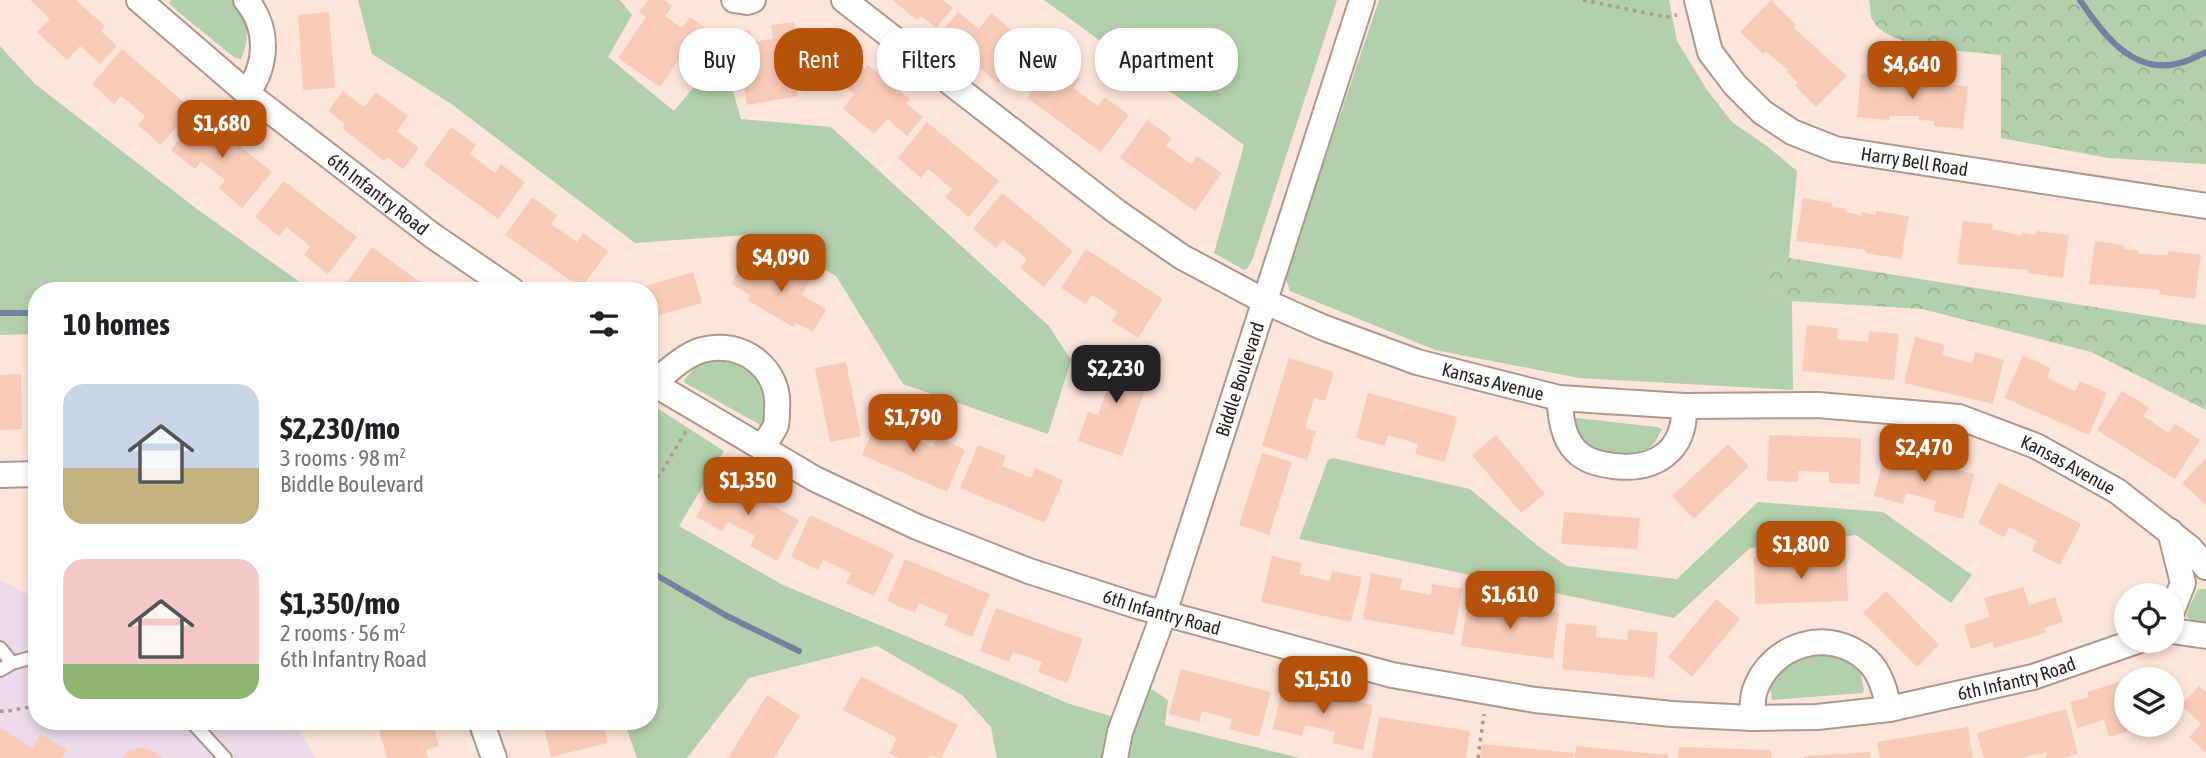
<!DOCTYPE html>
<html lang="en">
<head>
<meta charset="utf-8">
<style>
	body { margin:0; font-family:"Asap Condensed",sans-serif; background:#f2f2f2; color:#202124; height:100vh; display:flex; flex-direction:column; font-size:26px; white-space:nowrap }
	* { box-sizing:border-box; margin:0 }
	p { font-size:23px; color:#757577 }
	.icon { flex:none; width:38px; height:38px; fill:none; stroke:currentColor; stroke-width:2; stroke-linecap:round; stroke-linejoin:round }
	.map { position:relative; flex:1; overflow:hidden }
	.details { position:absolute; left:28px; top:282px; width:630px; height:448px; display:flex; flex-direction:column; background:#fff; border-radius:28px; box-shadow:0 4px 10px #0003 }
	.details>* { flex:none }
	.guide { position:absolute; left:679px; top:28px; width:665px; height:63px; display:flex; gap:14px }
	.tools { position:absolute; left:2114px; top:583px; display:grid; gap:14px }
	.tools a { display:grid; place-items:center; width:70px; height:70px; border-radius:50%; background:#fff; box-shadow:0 4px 10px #0003; font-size:35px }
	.price { position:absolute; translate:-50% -60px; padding:0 16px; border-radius:14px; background:#b45309; color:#fff; font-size:23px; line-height:46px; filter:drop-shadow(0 2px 4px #0008) }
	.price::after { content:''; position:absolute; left:50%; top:42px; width:21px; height:16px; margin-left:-10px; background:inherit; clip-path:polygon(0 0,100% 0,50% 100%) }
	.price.active { background:#222; color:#fff }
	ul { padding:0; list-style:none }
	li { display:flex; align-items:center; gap:21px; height:175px; padding:0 35px }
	li span { display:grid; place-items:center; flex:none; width:196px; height:140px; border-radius:21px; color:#555 }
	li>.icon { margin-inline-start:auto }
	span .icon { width:84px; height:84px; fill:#fffc; stroke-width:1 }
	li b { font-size:30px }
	h2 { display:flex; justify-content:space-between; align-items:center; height:84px; padding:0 35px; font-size:30px }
	.pill { padding:0 24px; border-radius:28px; background:#fff; box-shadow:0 4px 10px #0003; font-size:24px; line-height:63px }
	.pill.active { background:#b45309; color:#fff }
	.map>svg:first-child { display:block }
	.education { fill:#eddaeb }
	.green { fill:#b2d1ab }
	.forest { fill:url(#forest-crowns) }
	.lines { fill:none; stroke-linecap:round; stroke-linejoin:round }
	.stream { stroke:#7482a1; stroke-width:6 }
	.building { fill:#f9ccb7 }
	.service-casing { stroke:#ae978c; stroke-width:16 }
	.minor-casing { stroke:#ae978c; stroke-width:28 }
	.path { stroke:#ac9990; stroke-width:3.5; stroke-dasharray:3.5 5; stroke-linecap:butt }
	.service { stroke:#fff; stroke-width:12 }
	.minor { stroke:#fff; stroke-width:24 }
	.labels { text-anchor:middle; stroke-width:7; stroke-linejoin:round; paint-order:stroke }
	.street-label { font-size:19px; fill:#281f1b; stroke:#fee5d9 }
</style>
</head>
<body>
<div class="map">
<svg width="2206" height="758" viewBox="0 0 2206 758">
	<defs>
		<pattern id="forest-crowns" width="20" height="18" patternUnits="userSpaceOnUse" patternTransform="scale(1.75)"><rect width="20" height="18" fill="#b2d1ab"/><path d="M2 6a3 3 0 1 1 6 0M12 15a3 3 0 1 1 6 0" fill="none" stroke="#99b393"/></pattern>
	</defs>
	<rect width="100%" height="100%" fill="#fee5d9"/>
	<path class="education" d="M0 580 37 599V721H292L316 758H0Z"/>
	<path class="green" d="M171 0H232C250 15 250 39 241 59L235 58 177 11 169 3Z
		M358 0H620L632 15 608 57 674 111 708 70 726 67 741 119 831 127 1049 326 1071 360 1048 434 903 384 836 276 761 234 635 243 450 103 372 54Z
		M1044 0H1337L1253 258 1247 269 1244 270 1214 253 1244 145Z
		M1379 0H1669L1677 41 1707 90 1733 123 1767 146 1797 171 1789 258 1778 268 1769 272V290L1792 301 1793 390 1579 378 1435 350 1290 291 1285 277Z
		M0 46 35 84 197 209 311 290H37V334L0 335Z
		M711 361C744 361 752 372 770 397L764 427 685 383 684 380 696 367Z
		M649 403 724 451 679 526 783 585 1070 704 1111 716 1102 758H997L991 727 962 695 877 646 749 678 687 758H637L624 721H649Z
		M1577 418 1657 427 1662 429C1654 448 1639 460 1618 459 1607 459 1591 448 1581 444L1573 420Z
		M1333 458 1470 489 1538 546 1567 566 1677 579 1758 502 1883 512 1972 575 1951 603 1856 535 1750 548 1674 618 1299 539 1328 460Z
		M2198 589H2206V625L2193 623 2187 616 2189 607Z
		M1826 654 1845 661 1860 671 1864 689 1863 693 1772 700 1770 686 1774 676 1803 655Z
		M1150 688 1168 700 1165 725 1300 758H1126C1131 734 1141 712 1150 688Z"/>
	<path class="forest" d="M1869 0H2206V164L2108 158 2001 138V55C1971 51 1889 50 1873 21 1869 15 1871 7 1869 0Z
		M1789 258 2206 325V410L2091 352 1922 309 1792 301 1769 290 1766 281 1769 272 1778 268Z"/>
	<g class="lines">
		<path class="stream" d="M2080 0C2103 34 2133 76 2180 63 2189 61 2198 56 2206 52
			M0 313H37
			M649 571 727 616 799 651"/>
	</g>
	<path class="building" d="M30 0H76L105 26 101 31 117 46 100 64 80 46 67 60 37 32 50 19Z
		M648 0H664L672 6 665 16 682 28 690 17 710 31 695 51 688 46 660 87 618 58 646 17 639 12Z
		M892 0H943L953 8 936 28 921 16 917 20Z
		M1771 0 1796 25 1794 28 1847 76 1816 107 1795 86 1798 83 1787 72 1789 70 1766 52 1763 54 1740 32Z
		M329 12 335 88 303 90 298 15Z
		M958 12 979 29 991 13 1023 39 1011 53 1033 70 1016 91 1001 79 998 83 956 49 959 45 942 31Z
		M794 22 798 46 790 48 798 96 747 105 739 56 731 57 727 33 750 30 752 42 773 39 771 25Z
		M122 49 192 109 161 145 138 125 145 116 121 96 114 104 92 84Z
		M850 57 865 69 868 65 910 99 906 103 923 117 907 136 887 119 874 134 843 109 854 94 833 77Z
		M1055 60 1080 79 1073 88 1098 106 1105 97 1129 115 1101 152 1027 98Z
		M1861 73 1897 77V81L1968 86 1963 129 1934 126V121L1919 120V116H1890L1889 120 1857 117Z
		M343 91 364 107 376 92 408 116 397 131 419 148 403 169 387 157 384 161 342 128 345 124 328 111Z
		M200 114 272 172 242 208 219 188 225 180 201 161 195 169 171 150Z
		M1147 120 1172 138 1166 146 1191 164 1197 156 1222 173 1195 211 1120 158Z
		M927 122 999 181 969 217 945 197 952 189 928 169 921 178 898 158Z
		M451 127 476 145 470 154 495 173 501 164 525 182 498 219 424 165Z
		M284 181 357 237 328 274 304 255 310 246 286 227 279 236 255 217Z
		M1002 193 1073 251 1044 287 1020 268 1027 259 1003 240 996 248 973 229Z
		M532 197 557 215 551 224 577 242 583 233 608 251 581 288 505 235Z
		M1803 198 1832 203V207L1847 209 1846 212 1861 215 1862 212 1876 215V211L1909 216 1901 259 1866 253V250L1796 241Z
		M1963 221 1993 224 1992 229 2022 236V233L2036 235 2037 231 2069 235 2063 278 2027 273 2028 270 1957 264Z
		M2095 241 2124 245V249L2139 251 2138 254 2168 255V251L2201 255 2195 299 2159 294 2160 290 2089 284Z
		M372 247 431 290H352L345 285Z
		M1086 249 1163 299 1138 338 1112 321 1118 312 1092 295 1086 304 1061 288Z
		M776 259 811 279 802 295 826 309 813 332 796 323 793 327 747 300 750 295 731 284 743 263 767 276Z
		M693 272 702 303 649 318V290H632Z
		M1807 325 1838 328 1837 339 1868 342 1869 331 1899 334 1894 380 1802 371Z
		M1915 337 1945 345 1942 355 1972 363 1975 352 2004 360 1993 404 1904 383Z
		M1108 354 1152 369 1122 456 1078 441 1088 412 1098 415 1108 386 1098 383Z
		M2023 356 2051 368 2047 378 2075 391 2080 381 2107 393 2089 435 2004 398Z
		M1289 358 1334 372 1325 401 1314 398 1305 428 1316 431 1307 460 1262 446Z
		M846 362 861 436 830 442 815 368Z
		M21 374 22 429 0 430V375Z
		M2122 391 2149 407 2143 416 2169 433 2175 424 2200 440 2175 479 2097 430Z
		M1368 393 1457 417 1445 462 1415 454 1418 444 1388 435 1385 446 1356 438Z
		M881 412 909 425 905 435 933 447 938 437 965 450 947 492 862 455Z
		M1496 435 1545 494 1521 513 1472 455Z
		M1769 435 1861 438 1860 484 1829 483V472L1798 471V482L1767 481Z
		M1728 444 1749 466 1694 519 1672 496Z
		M978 445 1006 456 1002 466 1031 478 1035 468 1063 480 1045 523 960 488Z
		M1885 452 1974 474 1963 519 1933 511 1936 501 1906 493 1903 504 1874 496Z
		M1262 453 1292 462 1269 535 1239 525Z
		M2206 458V505L2182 483Z
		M718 476 799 520 777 561 750 546 755 536 728 522 722 531 696 517Z
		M1999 482 2081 524 2060 565 2032 551 2037 541 2009 527 2004 537 1978 523Z
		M1564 512 1640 518 1637 549 1561 544Z
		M810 515 894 554 874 596 846 583 851 573 823 560 818 570 791 557Z
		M31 535H37V572H31Z
		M1846 554 1848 601 1755 604 1754 557 1785 556V567L1816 566V555Z
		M1272 556 1302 563 1299 574 1330 581 1332 571 1362 577 1351 622 1261 602Z
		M905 559 990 594 972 637 944 625 948 615 919 603 915 613 887 601Z
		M1371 573 1402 579 1400 589 1431 595 1432 584 1462 589 1454 635 1363 619Z
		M2023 587 2029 605 2055 597 2063 622 2044 628 2046 633 1994 648 1992 642 1971 649 1964 625 1990 617 1984 598Z
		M1886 591 1939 645 1917 667 1863 613Z
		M1468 599 1499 604 1497 615 1528 619 1529 609 1559 613 1553 659 1461 646Z
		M1716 599 1740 619 1692 677 1668 657Z
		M996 608 1083 639 1067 683 1038 672 1042 662 1013 652 1009 662 980 651Z
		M1566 623 1597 626 1596 637 1627 640 1628 629 1658 633 1654 678 1562 669Z
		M1181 669 1271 692 1259 737 1229 729 1232 719 1202 711 1199 722 1169 714Z
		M861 676 958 725 941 758 931 755 930 758H898L889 753 897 738 843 710Z
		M2126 680V724L2151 725 2109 737 2104 720 2077 728 2070 702 2089 697 2087 692Z
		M1283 684 1373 705 1363 750 1332 743 1335 732 1305 725 1302 736 1273 729Z
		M2199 686 2206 692V753L2189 737 2201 724 2181 705Z
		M767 695 800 716 774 758H728Z
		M2066 709 2078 754 2064 758H2047L2046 752 2022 758H1984L1977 733Z
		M1379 717 1470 731 1466 758H1372Z
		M385 721H432L439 746 426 750 428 758H387L377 723Z
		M555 721H602L608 743 551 757 543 724Z
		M1968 727 1973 758H1880L1877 742Z
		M0 728 32 748 41 734 67 750 62 758H0Z
		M1482 744 1574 753 1573 758H1480Z
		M1576 746 1668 755V758H1575Z
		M1679 747 1771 750V758H1678Z
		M142 748 155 752 162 758H122L128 751Z
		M1870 752V758H1804V756Z"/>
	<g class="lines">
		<g class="service-casing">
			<path id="service" d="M0 648 12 663 0 670
				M12 663 30 658 37 659
				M191 721 225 758"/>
		</g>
		<g class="minor-casing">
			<g id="minor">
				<path id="s1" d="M139 0 247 93 433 236 512 290"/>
				<path d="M246 0C269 28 268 64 247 93"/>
				<path d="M734 0 747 2 753 0"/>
				<path id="s2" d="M844 0 1117 212 1182 257 1266 302 1322 327 1417 362 1559 398 1684 406 1818 405 1959 417 2036 446 2117 491 2190 548 2206 567"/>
				<path id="s3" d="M1697 0 1710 52 1735 85 1762 112 1792 132 1835 149 2206 206"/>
				<path id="s4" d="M649 381 815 479 917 527 1029 571 1137 606 1392 675 1535 700 1672 714 1752 718 1817 717 1889 709 2033 677 2140 640"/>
				<path d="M654 384C666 372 685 355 702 350 741 339 781 368 777 409 777 414 777 420 776 425 773 432 766 441 762 448"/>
				<path d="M1559 398C1561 416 1562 436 1575 450 1585 461 1599 464 1614 466 1655 471 1686 451 1684 406"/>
				<path d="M0 475 37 474"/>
				<path d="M2170 531 2183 583 2172 611"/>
				<path d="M2172 631 2206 636"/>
				<path d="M1752 718C1753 709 1752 698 1755 690 1771 644 1829 626 1867 660 1881 673 1885 691 1889 709"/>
				<path d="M481 721 494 758"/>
				<path id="s5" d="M1115 758 1120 732 1164 613 1362 0"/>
			</g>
		</g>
		<path class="path" d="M1583 0 1666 17 1677 15
			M649 481 660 475 687 429
			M0 711C13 713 23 705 37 708
			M1478 758 1484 714"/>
		<use href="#service" class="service"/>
		<use href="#minor" class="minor"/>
	</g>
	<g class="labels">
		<g class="street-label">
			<text dy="7" stroke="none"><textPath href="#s3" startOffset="296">Harry Bell Road</textPath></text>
			<text dy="7" stroke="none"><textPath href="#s1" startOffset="308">6th Infantry Road</textPath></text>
			<text dy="7" stroke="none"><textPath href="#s5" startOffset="399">Biddle Boulevard</textPath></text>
			<text dy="7" stroke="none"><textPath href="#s2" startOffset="761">Kansas Avenue</textPath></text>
			<text dy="7" stroke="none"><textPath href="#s2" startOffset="1349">Kansas Avenue</textPath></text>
			<text dy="7" stroke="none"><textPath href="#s4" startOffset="565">6th Infantry Road</textPath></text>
			<text dy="7" stroke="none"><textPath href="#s4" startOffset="1435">6th Infantry Road</textPath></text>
		</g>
	</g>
</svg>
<div class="tools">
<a><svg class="icon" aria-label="locate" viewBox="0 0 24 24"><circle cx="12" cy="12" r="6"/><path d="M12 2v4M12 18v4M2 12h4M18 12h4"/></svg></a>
<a><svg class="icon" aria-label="layers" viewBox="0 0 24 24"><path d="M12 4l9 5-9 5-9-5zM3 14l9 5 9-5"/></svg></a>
</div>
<b class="price" style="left:1912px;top:101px">$4,640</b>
<b class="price" style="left:222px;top:160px">$1,680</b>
<b class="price" style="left:781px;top:294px">$4,090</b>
<b class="price active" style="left:1116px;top:405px">$2,230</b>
<b class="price" style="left:913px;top:454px">$1,790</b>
<b class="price" style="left:1924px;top:484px">$2,470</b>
<b class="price" style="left:748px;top:517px">$1,350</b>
<b class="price" style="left:1801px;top:581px">$1,800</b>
<b class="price" style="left:1510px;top:631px">$1,610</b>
<b class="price" style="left:1323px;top:716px">$1,510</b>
<div class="guide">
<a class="pill">Buy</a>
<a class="pill active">Rent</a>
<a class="pill">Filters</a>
<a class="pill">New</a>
<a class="pill">Apartment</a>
</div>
<section class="details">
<h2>10 homes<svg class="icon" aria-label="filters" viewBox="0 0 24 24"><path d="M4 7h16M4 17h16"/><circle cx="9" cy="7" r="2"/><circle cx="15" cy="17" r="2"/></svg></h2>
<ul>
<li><span style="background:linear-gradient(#c9d6e8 60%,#c2b280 0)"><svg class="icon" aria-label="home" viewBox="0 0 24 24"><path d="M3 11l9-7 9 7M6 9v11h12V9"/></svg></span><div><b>$2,230/mo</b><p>3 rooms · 98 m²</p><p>Biddle Boulevard</p></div></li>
<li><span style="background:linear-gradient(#f6c9c9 75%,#8fb573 0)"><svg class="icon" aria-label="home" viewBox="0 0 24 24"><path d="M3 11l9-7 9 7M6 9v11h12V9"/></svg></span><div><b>$1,350/mo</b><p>2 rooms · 56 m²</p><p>6th Infantry Road</p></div></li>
</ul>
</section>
</div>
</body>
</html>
